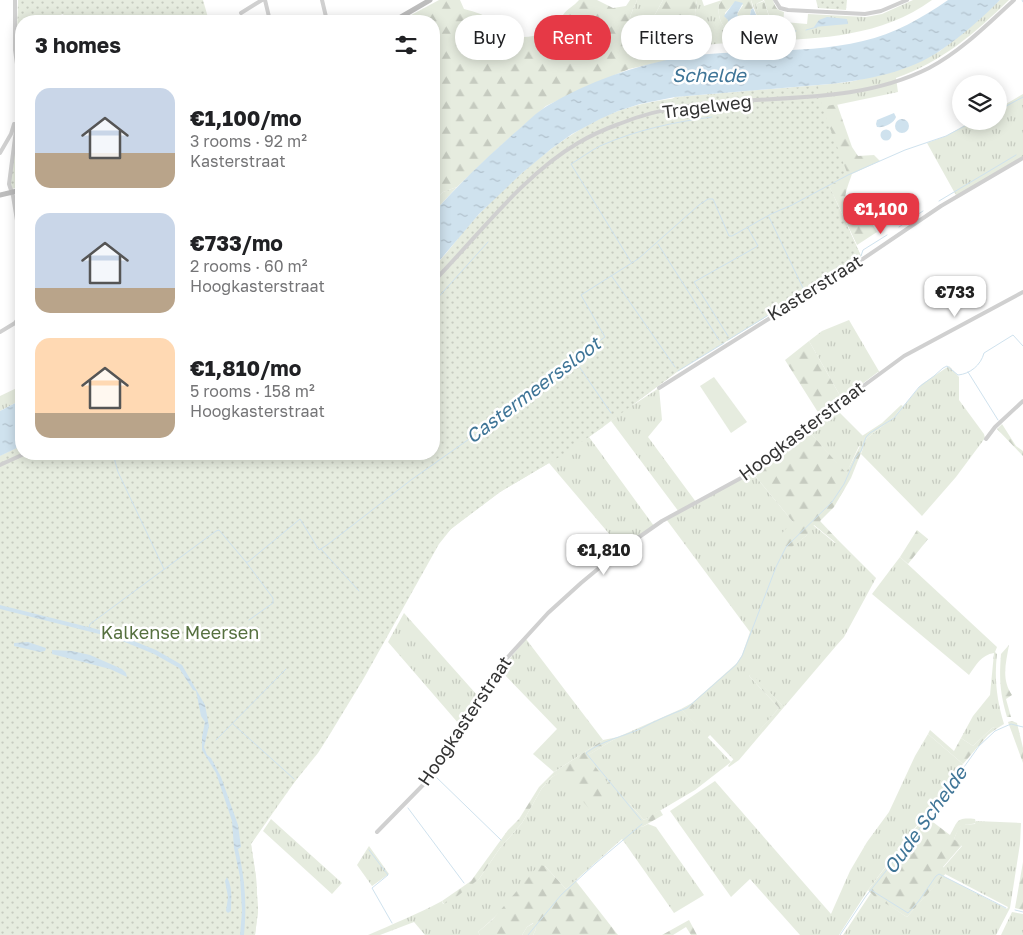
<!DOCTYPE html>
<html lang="en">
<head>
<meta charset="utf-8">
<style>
	body { margin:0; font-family:"Golos Text",sans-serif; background:#f2f2f2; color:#202124; height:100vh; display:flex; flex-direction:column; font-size:19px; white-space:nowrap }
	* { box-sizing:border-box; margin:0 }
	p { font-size:16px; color:#757577 }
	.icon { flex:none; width:28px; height:28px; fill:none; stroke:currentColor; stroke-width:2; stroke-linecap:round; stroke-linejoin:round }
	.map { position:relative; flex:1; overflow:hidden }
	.sheet { position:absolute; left:15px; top:15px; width:425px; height:445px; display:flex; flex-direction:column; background:#fff; border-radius:20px; box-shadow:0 2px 12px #0003 }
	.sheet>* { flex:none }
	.banner { position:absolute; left:455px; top:15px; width:475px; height:45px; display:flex; gap:10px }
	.buttons { position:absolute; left:952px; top:75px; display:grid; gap:10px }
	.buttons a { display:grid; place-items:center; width:55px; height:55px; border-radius:50%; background:#fff; box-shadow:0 2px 12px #0003; font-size:25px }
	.price { position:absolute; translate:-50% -42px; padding:0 11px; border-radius:10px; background:#fff; color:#222; font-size:16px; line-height:32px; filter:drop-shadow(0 1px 2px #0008) }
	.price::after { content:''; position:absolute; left:50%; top:30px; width:15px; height:11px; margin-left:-8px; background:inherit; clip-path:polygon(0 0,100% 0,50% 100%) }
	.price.current { background:#e63946; color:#fff }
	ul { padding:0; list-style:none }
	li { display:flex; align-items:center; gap:15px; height:125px; padding:0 20px }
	li span { display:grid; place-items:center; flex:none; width:140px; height:100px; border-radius:15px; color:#555 }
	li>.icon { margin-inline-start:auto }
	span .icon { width:60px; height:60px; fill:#fffc; stroke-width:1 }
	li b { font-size:21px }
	h2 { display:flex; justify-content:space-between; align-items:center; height:60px; padding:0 20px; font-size:21px }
	.chip { padding:0 18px; border-radius:22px; background:#fff; box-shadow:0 2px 12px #0003; font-size:18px; line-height:45px }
	.chip.current { background:#e63946; color:#fff }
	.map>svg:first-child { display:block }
	.grass { fill:url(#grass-tufts) }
	.forest { fill:url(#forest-firs) }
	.wetland { fill:url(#wetland-marsh) }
	.cemetery { fill:url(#cemetery-stones) }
	.park { fill:url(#park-dots) }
	.pitch { fill:#e6ecdf }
	.water { fill:url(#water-ripples) }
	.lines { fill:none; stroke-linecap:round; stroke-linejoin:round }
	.stream { stroke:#cfe2ee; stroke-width:1 }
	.minor { stroke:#d0d0d0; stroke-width:4 }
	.secondary { stroke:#bdbdbd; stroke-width:5 }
	.labels { text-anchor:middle; stroke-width:5; stroke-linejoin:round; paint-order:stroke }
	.street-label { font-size:18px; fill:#333; stroke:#fff }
	.park-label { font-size:18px; fill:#56703f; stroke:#fff }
	.water-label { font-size:19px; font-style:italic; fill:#3f7597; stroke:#fff }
</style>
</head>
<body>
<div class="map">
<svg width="1023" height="935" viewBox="0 0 1023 935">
	<defs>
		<pattern id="grass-tufts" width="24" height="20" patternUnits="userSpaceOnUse" patternTransform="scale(1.25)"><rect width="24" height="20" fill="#e6ecdf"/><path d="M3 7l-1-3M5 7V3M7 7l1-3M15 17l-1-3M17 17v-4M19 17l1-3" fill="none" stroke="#c6cbc0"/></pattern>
		<pattern id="forest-firs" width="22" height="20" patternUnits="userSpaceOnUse" patternTransform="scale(1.25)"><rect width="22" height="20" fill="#e6ecdf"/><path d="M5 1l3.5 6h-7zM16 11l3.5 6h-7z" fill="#c6cbc0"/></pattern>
		<pattern id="wetland-marsh" width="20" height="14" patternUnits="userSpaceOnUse" patternTransform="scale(1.25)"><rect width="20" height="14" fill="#e6ecdf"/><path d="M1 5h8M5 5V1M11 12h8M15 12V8" fill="none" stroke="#c6cbc0"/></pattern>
		<pattern id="cemetery-stones" width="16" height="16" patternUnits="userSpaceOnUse" patternTransform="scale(1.25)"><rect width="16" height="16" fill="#e6ecdf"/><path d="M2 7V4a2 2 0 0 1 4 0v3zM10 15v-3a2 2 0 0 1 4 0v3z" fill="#c6cbc0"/></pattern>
		<pattern id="park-dots" width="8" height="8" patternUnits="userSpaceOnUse" patternTransform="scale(1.25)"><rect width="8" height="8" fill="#e6ecdf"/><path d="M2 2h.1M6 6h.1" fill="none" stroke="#c6cbc0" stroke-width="1.8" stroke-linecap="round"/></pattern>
		<pattern id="water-ripples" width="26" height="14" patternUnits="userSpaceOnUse" patternTransform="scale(1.25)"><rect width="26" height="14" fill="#cfe2ee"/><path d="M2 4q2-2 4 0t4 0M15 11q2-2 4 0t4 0" fill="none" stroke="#b2c2cd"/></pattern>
	</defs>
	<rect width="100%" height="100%" fill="#fff"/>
	<path class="grass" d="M637 0H663C656 12 648 32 633 34 624 25 633 10 637 0Z
		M697 0H702L704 6 722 0 719 4C718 13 719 21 725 28L727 27 728 33 758 19 751 0H764L756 4 767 38 775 35 782 36 784 22 807 24 808 14 866 17 882 14 913 0H932C856 55 759 32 672 50L679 43 698 40 700 36 695 13Z
		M1000 0H1009C974 34 943 61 896 78L898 92 822 108 829 186 861 256 840 271 678 371 630 407 659 388 662 420 648 437 696 502 752 472 793 522 787 550 806 536 813 525 835 543 838 540 876 578 844 637 836 646 784 707 751 674 749 676 779 708 734 760 688 712 695 706 692 703 737 663 742 655 750 632 666 519 679 512 611 421 617 416 561 369 603 427 589 437 654 526 622 549 549 463 500 492 451 529 445 535 436 538 296 780 251 844 256 877 258 911 255 935 0 456 21 446V454L439 472 434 267 675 97 830 84 849 82 892 72 940 51Z
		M1023 94V158L957 197 927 143 946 136 972 121H999V108Z
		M849 320 880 373 878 372 842 399 809 341 822 331Z
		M949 366 959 377V400L984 434 985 438 956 477 922 516 861 454 863 448 859 446 846 474 806 428 836 409 866 439 895 416 922 384Z
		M21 386V400L0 411V396Z
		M900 557 997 647 995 652 997 654C994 679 997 701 1004 724L996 729 995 727 992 728 973 746 961 738 973 716 990 695 994 653C981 655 976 665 969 675L872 594Z
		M404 613 477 695 459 724 388 642Z
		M526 639 603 740 554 772 533 754 557 729 500 670Z
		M681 709 731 762 695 790 644 820 629 803 642 827 648 824 656 827 704 895 674 913 622 839 566 889 545 866C522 888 502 912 478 932L480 935H425L414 922 380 935H368C393 924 418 914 442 901L443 904 479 879 500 848 522 823 542 788 552 777 618 737Z
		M928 734 963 764 926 817 924 816 868 890 839 935H800L750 879 731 897 670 811 715 781 831 914 850 871 867 842 889 812 915 756Z
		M271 819 342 883 332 894 263 831Z
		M976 821 1021 823 1020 844 1010 908 996 935H843L871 893 907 917 943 876 1007 909 1008 907 945 874 947 871 943 868 962 846 954 839 958 829 962 825 975 824Z
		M369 846 389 874 372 886 357 865Z
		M1012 912 1023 914V935H1001Z
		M534 923 536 929 533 935H522L527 927Z"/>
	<path class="forest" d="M439 0H460L464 9C471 11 480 13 486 17 491 20 494 27 500 31 521 43 548 36 564 18L563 15C568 8 574 6 579 0H597L613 8 626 6 630 0H637C633 10 624 25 633 34 648 32 656 12 663 0H697L695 13 700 36 698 40C681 43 674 42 670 60L629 69 584 88 546 106 497 149 457 187 443 192 434 202V165L438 163 434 154V21H400Z
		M722 0H751L753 8 751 10 748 25 742 24 737 14 743 5 735 2 725 13 729 23 725 28C719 21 718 13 719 4Z
		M764 0H773C775 7 777 10 784 12L782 36 775 35Z
		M837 104 852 147 858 156 874 155 880 161 852 174C848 186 842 198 847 210L850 212 862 207 877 232 857 245 829 186 822 107Z
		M809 341 842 399 821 417 785 360Z
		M901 405 903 406 895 416 866 439 862 436 882 423Z
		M1002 424 1016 446 1023 451V456L997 429Z
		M806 428 846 473 860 446 863 448 851 478 834 507 820 521 838 540 836 543 814 525 806 536 787 551 778 537 793 522 752 472Z
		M917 530 928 539 908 564 900 557Z
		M1009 645C1006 663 1001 679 1012 695L1006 699 1011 717H1007C1000 693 999 679 1001 654Z
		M751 673 784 707 739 760 729 767 728 766 731 762 779 708 749 676Z
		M692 703 695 706 689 712 711 734 707 738 681 709Z
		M1012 721 1017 723 1023 748V763L1008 722Z
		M995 727 996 729 988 735 963 764 928 734 930 730 954 751 961 738 973 746 992 728Z
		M618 737 587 756 614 791 590 810 560 773 552 777 542 788 522 823 500 848 479 879 455 898 444 904 442 901 471 881 508 830 519 819 539 787 554 772 603 740Z
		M628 802 644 820 660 810 663 815 642 827 625 805Z
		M925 816 950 835C958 821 956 817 975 819L976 823C961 827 962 821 954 839L962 845 943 867 948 871 907 917 874 896 868 890Z
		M1023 862V910L1015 908Z
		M539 865 545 866 566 889 575 880 618 935H533L536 929 533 923 527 927 522 935H480L478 932 492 920Z
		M689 920 697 935H691L686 927 673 935H662Z"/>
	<path class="wetland" d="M457 187 434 212V202L443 192Z"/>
	<path class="cemetery" d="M764 1 775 35 766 38 756 4Z"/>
	<path class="park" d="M18 0H203L209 21H67L63 14 45 21H21V32L17 33Z
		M816 0H847L846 10 818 8Z
		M818 86 822 107 848 175 829 186 861 256 840 271 678 371 603 427 561 456 500 492 460 522 451 529 439 544 364 678 330 734 318 753 280 800 251 844 256 877 258 911 255 935H0V456L21 446V454H434V267C451 249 464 229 481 212 521 172 565 131 618 111 651 99 685 97 719 94 752 91 785 88 818 86Z
		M21 131V186L12 189 10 179 16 133Z"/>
	<path class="pitch" d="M714 377 747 422 731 433 700 386Z"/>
	<path class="water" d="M948 0H1000C982 18 962 36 941 50 910 72 867 80 830 84L675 97 640 104 618 111 600 119 572 134 551 149 522 173 479 214 434 267V212C460 183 488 156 518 130 527 122 537 112 547 106 588 82 635 65 682 57 742 48 804 55 863 41 894 34 922 18 948 0Z
		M735 1 743 3 737 14 742 24 748 25 751 10 753 8 758 19V30L728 33V20L724 16Z
		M827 17 847 19 848 24 814 27 819 20Z
		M894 113 896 117C894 123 885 128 877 127L876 124 877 120Z
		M895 126a7 7 0 1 1 14 0a7 7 0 1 1-14 0Z
		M880.5 135a5.5 5.5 0 1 1 11 0a5.5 5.5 0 1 1-11 0Z
		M21 400V446L0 456V411Z
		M0 605 116 634 156 650 182 665 205 705 209 726 204 747 207 755 211 758 221 777 238 825 241 847 238 849C245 879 247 904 244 935H240L242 911 240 877 234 848 232 821 216 773 202 750V737L205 722 201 716 196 691 193 690 179 668 154 654 115 638 0 609Z
		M28 642 46 648 45 651 40 652 14 646V643Z
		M52 650 72 651 90 655 122 669 126 673 127 677 110 669 52 654Z
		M227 877C233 888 231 899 231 911L228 913 226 911 228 897 225 881Z"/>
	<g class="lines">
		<path class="stream" d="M1022 0 1023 2
			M806 30 817 27
			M775 32 796 31
			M999 110 1023 97
			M939 201 1016 155
			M769 217 803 288
			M899 227 923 211
			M658 244 719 340
			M631 262 571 164C581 158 590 151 600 146 636 130 674 122 712 117
			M611 275 675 367
			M434 302 488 242
			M796 304 828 285
			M728 336 694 282 758 246 748 228
			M728 340 840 271 861 256 863 250 887 235
			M576 362 611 413
			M678 371 724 343
			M968 372 998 420
			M113 454 118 472 164 569
			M321 549 359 591
			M246 562 273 598V603L249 620
			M89 628 90 624 216 531 219 530 246 562H248L300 519 319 550 327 545 411 480 506 413 537 385 561 369 566 364 605 337 581 295 638 259 699 205 708 199H713L729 236H732L771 214 792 205 848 175 905 150 946 136 974 121
			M233 724 294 779
			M216 740 286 669
			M434 775 501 840
			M408 808 464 883
			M641 820 586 753C603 740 622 737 640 729 655 721 671 714 687 708L736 665 742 656 776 567 786 547 832 502 844 484 856 457 861 451 866 437 870 433 894 418 919 387 934 376 943 368 947 366 958 375C970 374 981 365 984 353L1013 335 1023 346
			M369 850 388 875 372 888 392 923
			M871 890 908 913 918 902 936 876 939 874 1006 908
			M1015 910 1023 912
			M528 935 561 895 596 863 642 824
			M840 935 866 896 925 822 979 746 995 731 1004 727 1011 724 1023 727"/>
		<path class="minor" d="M15 0V50L21 92 9 184 13 196 21 245
			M265 0 270 21
			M322 0 327 21
			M775 0 780 8 788 10 865 14 881 11 907 0
			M241 13 262 0
			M0 153 11 134 14 124
			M434 281C478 236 523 175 578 143 590 136 605 129 619 124 718 83 832 117 929 68 961 51 988 24 1014 0
			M0 332 15 323 21 315
			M659 388 845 271 941 206 1023 158
			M986 439 995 427 1023 401
			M0 465 24 454
			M377 832 423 785 451 742 480 693 506 659 548 613 581 583 622 549 662 521 752 472 806 428 904 356 1023 292"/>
		<path class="secondary" d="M394 21 430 0
			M0 195 21 190"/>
	</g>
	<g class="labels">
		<g class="street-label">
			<text transform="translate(707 107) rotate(-7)" y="6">Tragelweg</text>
			<text transform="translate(815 288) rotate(-32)" y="6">Kasterstraat</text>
			<text transform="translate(802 431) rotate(-37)" y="6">Hoogkasterstraat</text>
			<text transform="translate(465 721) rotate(-56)" y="6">Hoogkasterstraat</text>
		</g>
		<g class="park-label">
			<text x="180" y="639">Kalkense Meersen</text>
		</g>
		<g class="water-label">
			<text x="709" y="82">Schelde</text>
			<text transform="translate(533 390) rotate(-37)" y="7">Castermeerssloot</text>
			<text transform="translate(925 820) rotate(-54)" y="7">Oude Schelde</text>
		</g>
	</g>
</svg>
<div class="buttons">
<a><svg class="icon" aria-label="layers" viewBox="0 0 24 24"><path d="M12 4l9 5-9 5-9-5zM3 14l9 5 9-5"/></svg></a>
</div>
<b class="price current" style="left:881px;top:235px">€1,100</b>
<b class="price" style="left:955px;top:318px">€733</b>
<b class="price" style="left:604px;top:576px">€1,810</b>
<div class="banner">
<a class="chip">Buy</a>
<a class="chip current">Rent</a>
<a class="chip">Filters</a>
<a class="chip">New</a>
</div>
<section class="sheet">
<h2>3 homes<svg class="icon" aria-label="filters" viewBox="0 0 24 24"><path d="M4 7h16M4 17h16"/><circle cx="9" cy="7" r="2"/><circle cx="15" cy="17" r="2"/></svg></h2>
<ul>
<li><span style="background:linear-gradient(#c9d6e8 65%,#b9a48a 0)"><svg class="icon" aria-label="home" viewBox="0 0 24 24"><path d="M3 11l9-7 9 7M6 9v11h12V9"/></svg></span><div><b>€1,100/mo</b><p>3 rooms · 92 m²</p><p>Kasterstraat</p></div></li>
<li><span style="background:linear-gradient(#c9d6e8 75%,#b9a48a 0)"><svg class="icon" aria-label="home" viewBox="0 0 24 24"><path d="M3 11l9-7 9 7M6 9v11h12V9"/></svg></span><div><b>€733/mo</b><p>2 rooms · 60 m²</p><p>Hoogkasterstraat</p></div></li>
<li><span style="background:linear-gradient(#ffd9b3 75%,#b9a48a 0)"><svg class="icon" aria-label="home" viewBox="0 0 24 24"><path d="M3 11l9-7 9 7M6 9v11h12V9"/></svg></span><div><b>€1,810/mo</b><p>5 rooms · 158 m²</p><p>Hoogkasterstraat</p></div></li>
</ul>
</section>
</div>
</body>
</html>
